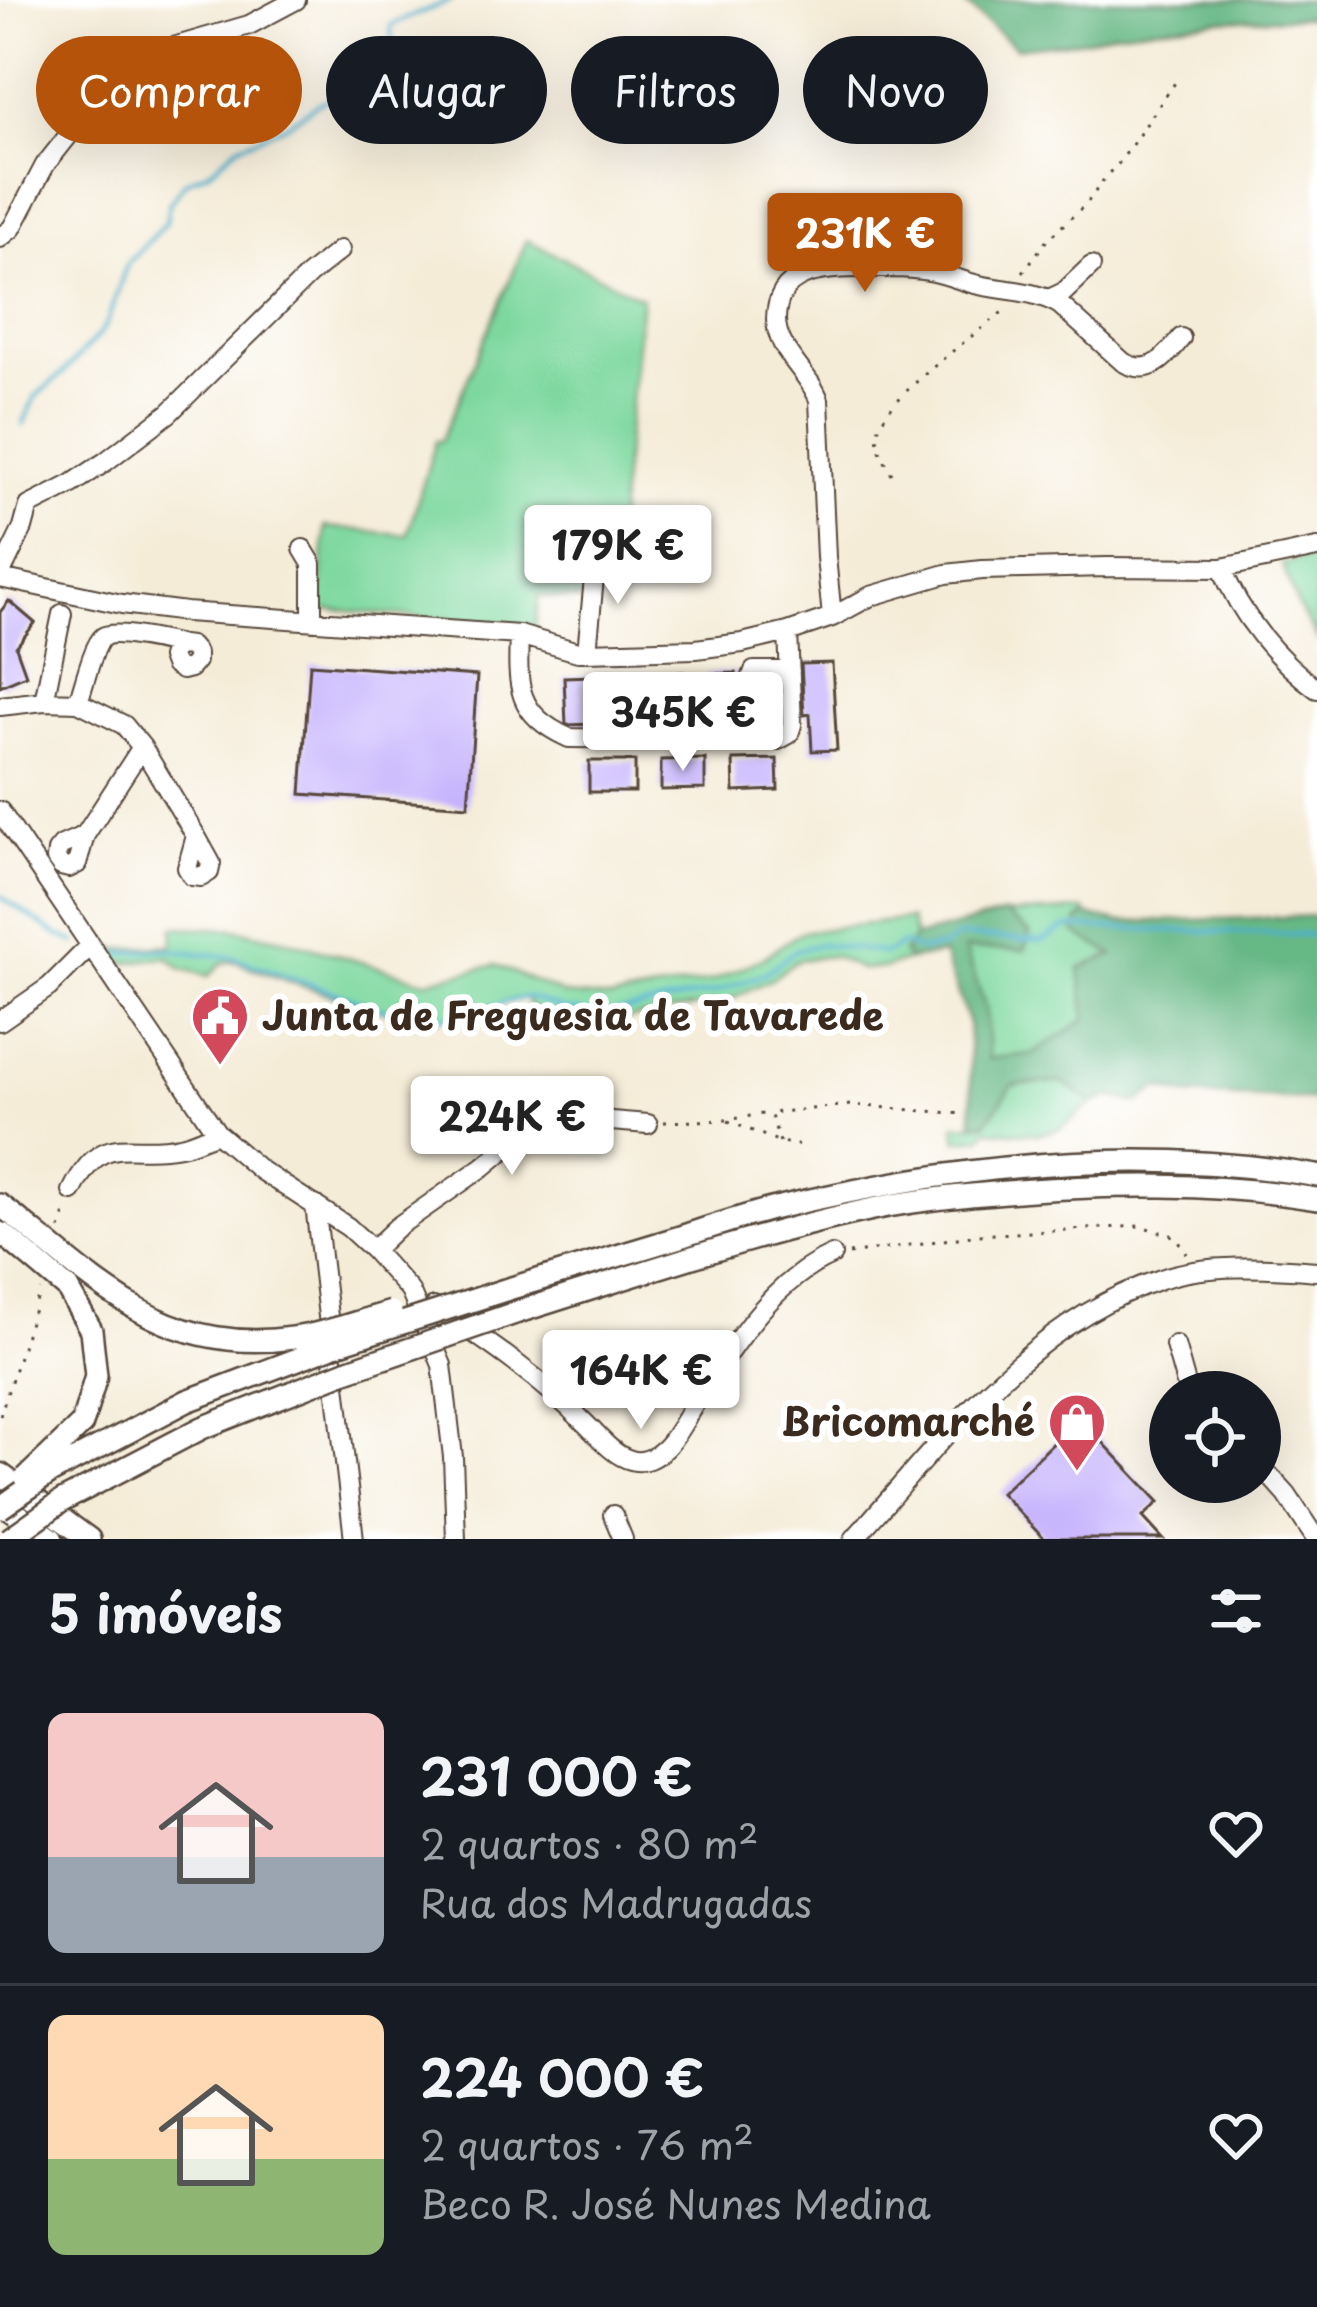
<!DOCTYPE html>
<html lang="pt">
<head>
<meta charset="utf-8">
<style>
	body { margin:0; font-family:"Playpen Sans",sans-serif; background:#242831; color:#f1f3f6; height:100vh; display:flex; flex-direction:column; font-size:45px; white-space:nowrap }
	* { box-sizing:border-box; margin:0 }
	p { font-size:39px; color:#9ea1a6 }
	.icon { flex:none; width:66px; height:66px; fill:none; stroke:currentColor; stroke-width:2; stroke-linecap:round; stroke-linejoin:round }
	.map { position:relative; height:1539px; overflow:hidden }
	.panel { display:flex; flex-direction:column; background:#171b24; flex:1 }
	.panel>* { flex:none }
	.hud { position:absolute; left:36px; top:36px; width:1245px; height:108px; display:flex; gap:24px }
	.controls { position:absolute; left:1149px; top:1371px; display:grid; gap:24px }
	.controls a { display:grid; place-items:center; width:132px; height:132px; border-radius:50%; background:#171b24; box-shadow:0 12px 48px #0002; font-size:60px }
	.price { position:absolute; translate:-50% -102px; padding:0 27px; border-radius:12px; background:#fff; color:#222; font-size:39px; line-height:78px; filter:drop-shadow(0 3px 6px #0008) }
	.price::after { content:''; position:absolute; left:50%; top:72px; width:36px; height:27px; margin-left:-18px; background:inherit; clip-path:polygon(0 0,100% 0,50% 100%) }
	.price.on { background:#b45309; color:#fff }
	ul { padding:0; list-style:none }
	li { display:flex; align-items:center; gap:36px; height:300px; padding:0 48px }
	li+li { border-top:3px solid #363941 }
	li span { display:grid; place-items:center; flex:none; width:336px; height:240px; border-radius:18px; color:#555 }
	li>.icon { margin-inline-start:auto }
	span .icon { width:144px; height:144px; fill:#fffc; stroke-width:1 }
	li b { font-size:51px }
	h2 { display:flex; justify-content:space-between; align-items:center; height:144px; padding:0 48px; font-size:51px }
	.pill { padding:0 42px; border-radius:54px; background:#171b24; box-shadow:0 12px 48px #0002; font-size:42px; line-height:108px }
	.pill.on { background:#b45309; color:#fff }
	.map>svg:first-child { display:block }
	.green { fill:#7dd89e; stroke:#5c815e; stroke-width:3 }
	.forest { fill:#66b885; stroke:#507152; stroke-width:3 }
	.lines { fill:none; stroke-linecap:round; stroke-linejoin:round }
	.stream { stroke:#4cb0cb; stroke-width:4.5 }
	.building { fill:#c3b0fd }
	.minor-casing { stroke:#57473a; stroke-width:22 }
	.major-casing { stroke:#57473a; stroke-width:26 }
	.path { stroke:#57473a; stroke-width:3; stroke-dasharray:3 9; stroke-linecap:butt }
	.minor { stroke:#fff; stroke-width:18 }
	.major { stroke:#fff; stroke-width:21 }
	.major-bridge-casing { stroke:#57473a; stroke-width:26; stroke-linecap:butt }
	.major-bridge { stroke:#fff; stroke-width:21 }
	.labels { text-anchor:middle; stroke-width:12; stroke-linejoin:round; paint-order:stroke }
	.poi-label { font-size:39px; font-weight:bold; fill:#3b2a1e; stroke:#fff; text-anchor:start }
</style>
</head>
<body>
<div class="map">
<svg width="1317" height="1539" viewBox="0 0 1317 1539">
	<rect width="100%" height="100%" fill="#fff"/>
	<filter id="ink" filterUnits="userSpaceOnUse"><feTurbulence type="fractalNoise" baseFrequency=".00833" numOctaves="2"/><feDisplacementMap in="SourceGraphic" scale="24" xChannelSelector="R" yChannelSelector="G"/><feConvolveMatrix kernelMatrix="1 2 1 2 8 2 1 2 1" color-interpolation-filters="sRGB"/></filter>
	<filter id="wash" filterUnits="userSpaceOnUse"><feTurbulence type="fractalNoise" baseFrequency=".004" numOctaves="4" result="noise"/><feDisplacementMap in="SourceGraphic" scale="48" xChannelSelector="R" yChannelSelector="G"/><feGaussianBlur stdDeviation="2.7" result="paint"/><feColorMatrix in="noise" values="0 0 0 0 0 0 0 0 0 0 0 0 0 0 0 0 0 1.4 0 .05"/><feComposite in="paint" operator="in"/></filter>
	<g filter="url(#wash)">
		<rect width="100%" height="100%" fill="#f5ecd8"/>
		<path class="green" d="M527 240 642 298 616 540 586 541 584 600 539 596 535 627 320 609 325 527 407 535 436 441H441Z
			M1317 556V639L1297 604 1282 564Z
			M1085 910 1086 915 1078 921 1114 955 1087 1019 1032 1054 988 1059 986 1009 965 948 1024 950 1030 933 1005 914Z
			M910 919 915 937 904 953 908 960 885 968 860 969 833 956 797 960 772 979 724 1002 601 1024 554 1019 529 1006 526 997 422 1023 293 983 233 961 222 963 209 976 182 969 168 957 115 964 107 950 173 945 174 927 234 929 287 940 425 981 496 965 565 995 611 999 712 981 761 959 801 932Z
			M1061 1082 1093 1103 1060 1129 1039 1134 988 1130 981 1138 957 1140 955 1125 986 1123 1013 1085Z"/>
		<path class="forest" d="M961 0H1317V17L1222 20 1113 32 1086 40 1016 48Z
			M1005 914 1030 933 1025 950 965 949 986 1009 989 1059 1032 1054 1086 1019 1080 968 1113 955 1074 932 1078 921 1086 915 1119 922 1317 916V1100L1186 1095 1158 1088 1139 1103 1108 1097 1093 1103 1061 1082 1013 1085 986 1123H973L968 1021 943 954 908 960 903 953 915 937Z"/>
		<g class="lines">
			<path class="stream" d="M23 425 35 397 63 373 98 336 107 322 127 264 166 222 169 204 185 182 209 171 238 146 285 126 318 103 353 89 369 71 402 58 392 41 391 25 452 0
				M0 896 56 934 75 942
				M112 955 160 949 232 957 422 1023 527 997 565 1010 606 1015 715 992 764 974 796 950 822 944 885 953 903 944 920 950 944 947 959 936 1043 941 1066 927 1317 935"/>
		</g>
		<g id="blocks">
			<path class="building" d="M9 601 35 623 16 647 26 675 0 686V612Z
				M832 663 837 750 812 751 810 714 804 715 801 664Z
				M310 664 477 676 468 806 301 794Z
				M736 673 738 721 709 722 707 674Z
				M634 674H664L665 720H634Z
				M594 676 595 724 566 725 564 677Z
				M705 759V789L661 790V760Z
				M777 759 778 790 734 792 733 760Z
				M589 761H635V792H589Z
				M1080 1418 1159 1502 1143 1517 1163 1539H1044L1001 1493Z"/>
		</g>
	</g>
	<g filter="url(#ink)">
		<use href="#blocks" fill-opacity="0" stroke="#57473a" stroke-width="3"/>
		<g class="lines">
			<g class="minor-casing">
				<path id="minor" d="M0 238 12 228 45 165 111 82 128 67 163 50 249 25 296 0
					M1049 299 1064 292 1091 266
					M303 549 312 564V621
					M1222 568C1239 614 1278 661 1317 689
					M0 575 23 528 29 506 72 484 105 462 169 413 309 275 340 250
					M0 578 122 604 186 612 519 635 578 652H587L696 649 742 643 788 632 832 617 871 596 946 574 982 570 1107 567 1222 568 1317 548
					M832 617 826 557 819 400C809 372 776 351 776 319 777 269 823 269 860 268 885 268 909 267 934 272 949 275 964 282 979 285 1007 291 1034 290 1060 305L1123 362C1149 377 1165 359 1181 338
					M519 635C517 687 516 714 569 738L778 740 789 734 792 725 788 632
					M587 652 596 557
					M610 680 611 740
					M681 681 685 740
					M44 701 62 614
					M78 702C83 689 93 645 103 637 114 629 166 642 182 645L190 646 196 653V661L190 668 182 670 174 665 171 657 174 649 182 645
					M0 706 44 701 78 702 124 725 142 747 196 836 211 863 209 872 201 877 192 876 187 868 196 836
					M753 739 752 676 754 671H790
					M0 811 217 1133 260 1170 348 1227 373 1250 410 1291 442 1365 453 1457 456 1539
					M85 835 62 845 57 851 56 859 61 866 69 868 77 864 85 835 142 747
					M0 1021 49 987 90 946
					M72 1191C103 1128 127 1157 180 1146 192 1144 205 1137 217 1133
					M315 1205 354 1539
					M373 1250 397 1227 483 1167 548 1113 563 1109 577 1110 611 1121 648 1124
					M434 1307C489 1342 542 1379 588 1426 599 1437 614 1456 631 1460 643 1464 656 1457 664 1449 677 1437 686 1417 695 1403 731 1349 770 1282 832 1255
					M1175 1345 1186 1384 1193 1392
					M1260 1465 1287 1495 1316 1539
					M613 1515 623 1539
					M854 1539C944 1439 1028 1323 1161 1279 1206 1263 1269 1267 1317 1271"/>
			</g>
			<g class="major-casing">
				<path id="major" d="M0 1205 17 1218
					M505 1290C564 1272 622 1254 680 1237 711 1227 743 1216 776 1208 952 1165 1137 1145 1317 1176
					M518 1312C640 1274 762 1231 888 1206 927 1199 967 1195 1006 1192 1109 1184 1215 1182 1317 1199
					M0 1474 89 1539
					M0 1502 52 1539"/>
			</g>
			<path class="path" d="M1023 272 1047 240 1087 203 1107 175 1120 162 1179 77
				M892 474C885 461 875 447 878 431 884 398 978 333 1006 309
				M728 1121 780 1142 798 1145
				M664 1122 727 1120 768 1113
				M780 1142 770 1113 851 1105 964 1114
				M60 1229 66 1210
				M849 1254 978 1235 1140 1226 1171 1235 1183 1246 1187 1254
				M0 1416 40 1290"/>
			<use href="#minor" class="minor"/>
			<use href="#major" class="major"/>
			<g class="major-bridge-casing">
				<path id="major-bridge" d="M17 1218C104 1290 170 1355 293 1338 325 1334 359 1321 391 1312
					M3 1234 67 1288 91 1330 96 1376 82 1424 26 1478
					M0 1508 50 1473 187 1401 343 1342 505 1290
					M9 1539 62 1501 202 1428 346 1371 518 1312"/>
			</g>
			<use href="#major-bridge" class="major-bridge"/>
		</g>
	</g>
	<defs>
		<g id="civic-pin" transform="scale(3)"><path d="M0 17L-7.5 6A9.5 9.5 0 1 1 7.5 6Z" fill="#d1495b" stroke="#fff"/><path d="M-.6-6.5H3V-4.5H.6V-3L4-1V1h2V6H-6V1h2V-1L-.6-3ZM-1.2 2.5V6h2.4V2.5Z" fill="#fff"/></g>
		<g id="shop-pin" transform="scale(3)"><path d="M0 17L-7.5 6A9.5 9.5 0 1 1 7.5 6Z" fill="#d1495b" stroke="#fff"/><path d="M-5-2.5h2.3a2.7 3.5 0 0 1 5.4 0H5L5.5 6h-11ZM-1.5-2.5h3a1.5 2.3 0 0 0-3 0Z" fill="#fff"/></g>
	</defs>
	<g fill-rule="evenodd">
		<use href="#civic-pin" x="220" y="1016"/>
		<use href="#shop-pin" x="1077" y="1422"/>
	</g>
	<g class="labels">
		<g class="poi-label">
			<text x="262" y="1030">Junta de Freguesia de Tavarede</text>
			<text x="1035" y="1436" text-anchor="end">Bricomarché</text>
		</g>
	</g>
</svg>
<div class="controls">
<a><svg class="icon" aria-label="locate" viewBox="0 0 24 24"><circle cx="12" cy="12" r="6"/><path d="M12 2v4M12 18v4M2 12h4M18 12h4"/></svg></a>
</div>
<b class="price on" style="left:865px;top:295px">231K €</b>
<b class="price" style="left:618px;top:607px">179K €</b>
<b class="price" style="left:683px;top:774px">345K €</b>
<b class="price" style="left:512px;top:1178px">224K €</b>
<b class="price" style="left:641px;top:1432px">164K €</b>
<div class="hud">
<a class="pill on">Comprar</a>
<a class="pill">Alugar</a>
<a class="pill">Filtros</a>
<a class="pill">Novo</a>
</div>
</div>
<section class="panel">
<h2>5 imóveis<svg class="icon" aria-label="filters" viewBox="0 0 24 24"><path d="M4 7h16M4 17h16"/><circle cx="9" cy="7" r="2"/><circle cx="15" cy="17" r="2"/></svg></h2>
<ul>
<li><span style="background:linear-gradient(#f6c9c9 60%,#9aa5b1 0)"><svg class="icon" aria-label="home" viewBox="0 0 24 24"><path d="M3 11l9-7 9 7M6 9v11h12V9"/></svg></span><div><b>231 000 €</b><p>2 quartos · 80 m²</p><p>Rua dos Madrugadas</p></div><svg class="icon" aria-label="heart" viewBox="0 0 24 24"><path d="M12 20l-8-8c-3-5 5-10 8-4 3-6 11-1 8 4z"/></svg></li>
<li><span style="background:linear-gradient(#ffd9b3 60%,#8fb573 0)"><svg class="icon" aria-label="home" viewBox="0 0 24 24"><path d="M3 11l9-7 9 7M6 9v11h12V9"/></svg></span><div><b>224 000 €</b><p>2 quartos · 76 m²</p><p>Beco R. José Nunes Medina</p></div><svg class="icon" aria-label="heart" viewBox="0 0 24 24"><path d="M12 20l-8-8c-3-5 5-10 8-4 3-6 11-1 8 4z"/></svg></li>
</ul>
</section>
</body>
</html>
